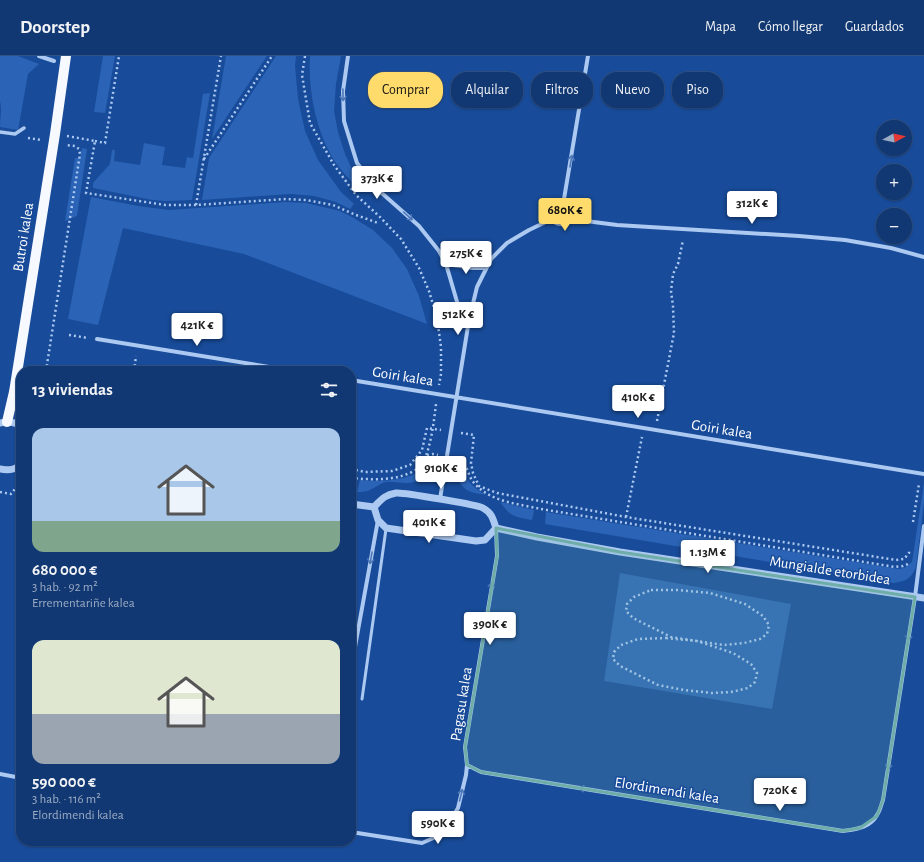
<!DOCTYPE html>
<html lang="es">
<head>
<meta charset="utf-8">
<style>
	body { margin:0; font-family:"Alegreya Sans",sans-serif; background:#1b3f78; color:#f1f3f6; height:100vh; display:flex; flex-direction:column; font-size:15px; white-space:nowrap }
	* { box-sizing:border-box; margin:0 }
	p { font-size:13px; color:#9cacc4 }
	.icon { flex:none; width:22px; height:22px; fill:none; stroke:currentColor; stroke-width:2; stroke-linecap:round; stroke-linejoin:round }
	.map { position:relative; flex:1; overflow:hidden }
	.sheet { position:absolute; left:16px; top:310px; width:340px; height:480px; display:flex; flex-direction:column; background:#123873; border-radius:16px; box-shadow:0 1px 3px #0004,0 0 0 1px #315285 }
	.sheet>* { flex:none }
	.guide { position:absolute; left:368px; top:16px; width:380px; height:36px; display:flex; gap:8px }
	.needle { width:26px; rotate:82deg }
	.tools { position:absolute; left:876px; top:64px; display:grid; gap:8px }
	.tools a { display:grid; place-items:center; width:36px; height:36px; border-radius:50%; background:#123873; box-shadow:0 1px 3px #0004,0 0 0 1px #315285; font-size:20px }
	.price { position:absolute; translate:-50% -34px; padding:0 9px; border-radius:4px; background:#fff; color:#222; font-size:13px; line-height:26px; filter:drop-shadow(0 1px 2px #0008) }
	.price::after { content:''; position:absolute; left:50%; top:24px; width:12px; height:9px; margin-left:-6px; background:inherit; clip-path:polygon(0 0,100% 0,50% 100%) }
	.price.current { background:#ffdb6c; color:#111 }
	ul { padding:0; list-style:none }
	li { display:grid; align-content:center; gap:8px; height:212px; padding:0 16px }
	li span { display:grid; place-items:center; height:124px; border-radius:12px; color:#555 }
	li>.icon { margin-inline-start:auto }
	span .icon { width:72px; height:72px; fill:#fffc; stroke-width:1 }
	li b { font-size:17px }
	h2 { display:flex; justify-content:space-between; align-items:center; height:48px; padding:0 16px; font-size:17px }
	.chip { padding:0 14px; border-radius:16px; background:#123873; box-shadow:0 1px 3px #0004,0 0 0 1px #315285; font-size:14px; line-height:36px }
	.chip.current { background:#ffdb6c; color:#111 }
	header { display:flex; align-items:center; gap:24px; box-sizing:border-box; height:56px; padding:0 20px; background:#123873; border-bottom:1px solid #315285 }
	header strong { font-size:19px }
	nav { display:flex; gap:22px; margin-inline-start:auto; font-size:14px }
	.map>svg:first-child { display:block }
	.green { fill:#2b64b6 }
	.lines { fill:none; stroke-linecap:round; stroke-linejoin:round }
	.path { stroke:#acc9f1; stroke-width:2.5; stroke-dasharray:2 3; stroke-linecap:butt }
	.service { stroke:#acc9f1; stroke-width:3 }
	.pedestrian { stroke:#acc9f1; stroke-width:3.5 }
	.minor { stroke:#acc9f1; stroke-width:4 }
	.tertiary { stroke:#acc9f1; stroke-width:7 }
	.primary { stroke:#f6f9ff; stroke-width:10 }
	.oneway { stroke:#4c77b8 }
	.marked { fill:#6fada8; fill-opacity:0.2; stroke:#6fada8; stroke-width:3; stroke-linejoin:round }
	.labels { text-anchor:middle; stroke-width:3; stroke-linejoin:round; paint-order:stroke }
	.street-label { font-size:15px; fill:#fff; stroke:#184b99 }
</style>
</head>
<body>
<header>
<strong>Doorstep</strong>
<nav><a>Mapa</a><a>Cómo llegar</a><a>Guardados</a></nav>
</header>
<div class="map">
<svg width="924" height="806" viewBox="0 0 924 806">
	<rect width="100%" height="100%" fill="#184b99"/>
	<path class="green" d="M0 0H18L39 8 28 18 18 74 0 71C0 63 2 53 0 45Z
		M103 0H115L105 57 94 56Z
		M226 0H267L212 83Z
		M276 0H296L295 10 298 43 305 75 318 104 341 136 354 148 350 153 336 146 314 140 291 138 202 144 209 102Z
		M310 0H341L336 28 334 55 338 76 345 98 351 111 364 129 359 134C350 123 339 113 332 101 315 72 308 32 310 0Z
		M210 37 192 144 166 145 152 144 93 132V127L110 108 112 94H115L114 105 140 109 144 87 165 91 162 109 185 112 187 101 193 102 203 38Z
		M82 92 87 93 77 160 65 165 75 102H80Z
		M91 141 138 150 169 154 285 146 306 147 340 155 352 161 373 174 392 192 407 213 419 240 427 268 244 198 123 172 98 269 68 263Z
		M437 400C436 407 433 418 426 422 422 425 410 427 405 427 399 427 393 425 386 426 380 427 375 432 370 434 366 436 361 436 357 436L360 424C375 426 403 425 416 417 422 413 426 406 431 401Z
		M456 403 462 407C464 424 472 431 486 439 480 438 472 437 467 434 456 427 454 415 456 403Z
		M924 427V447L916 511C911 523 906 525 894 527L545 468 546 456 899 513 904 512 912 506Z
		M500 446 534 454 532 464C514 461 511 461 500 446Z
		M620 517 791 548 772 653 604 625Z"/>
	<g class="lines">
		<path class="path" d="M305 0 302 19 310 67 334 109 356 139 380 161 401 183 419 212 429 235 437 262 441 291V318L439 329
			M67 80 95 85 86 137 165 149H196L286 143 306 144 333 149 356 159 378 167
			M28 82 41 84
			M95 85 105 87 119 0
			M204 103 272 0
			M196 149 221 0
			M69 279 88 282
			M46 315 80 98 79 93 75 90 66 89
			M134 315 136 300
			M657 365 674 277 673 250 671 235 673 218 678 208 683 184
			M461 377 474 379 471 407 473 417 479 430 497 437 626 461 896 504 904 503 909 497V495
			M427 399 433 398 438 399
			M456 402C470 408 466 419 475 428 491 446 519 448 541 453L895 511 903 510 908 508
			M351 413 365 416 392 415 410 409 422 394 427 372 441 374
			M351 422C373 424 409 426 424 406 426 403 426 400 427 397 432 381 434 365 436 348
			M0 436 11 438 21 425
			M626 461 642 381
			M913 466 919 428
			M651 534H678L710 537 745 548 763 560 769 569 767 578 760 583 744 587 724 589 697 585 671 581 633 562 626 555 627 548 634 541Z
			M666 582 697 585 733 597 751 608 757 617 755 626 748 632 731 636 712 637 684 634 658 629 620 610 613 603 614 596 621 589 638 583Z"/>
		<path class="service" d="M362 643 386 473"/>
		<path class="pedestrian" d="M0 76 15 78 24 72"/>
		<path class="minor" d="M39 0 54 5
			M348 0 343 35 344 65 357 107 376 132 419 170 439 195 446 208 460 256 469 264
			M564 143 588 0
			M549 156a12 12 0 1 1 24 0a12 12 0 1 1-24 0Z
			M574 158 586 165 617 169 799 180 845 184 891 192 924 201
			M446 208 473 212H486
			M97 283 294 315
			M351 324 924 418
			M440 443 469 264 477 231 491 203 507 187 529 174 552 163
			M351 613 378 464
			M467 709 481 716 843 775C856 773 870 772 877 759 880 755 881 749 883 744L915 541 924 470
			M0 718 21 722
			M351 776 422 787 438 780 446 771 458 752 466 719 467 709 465 691 497 500 496 472"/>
		<path class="tertiary" d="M0 367C8 365 14 366 21 370
			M0 413C8 415 14 414 21 409
			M351 448 374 451
			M374 451C381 444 384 439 396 437 402 436 479 449 483 452 492 457 493 463 496 472
			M374 451 378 464 386 472 476 485 485 484 496 472
			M496 472 537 481 620 496 924 542"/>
		<path class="primary" d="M7 366 14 336 55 78 66 0"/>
	</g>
	<defs><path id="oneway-shaft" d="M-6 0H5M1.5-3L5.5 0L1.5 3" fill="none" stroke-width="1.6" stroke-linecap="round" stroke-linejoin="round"/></defs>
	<g class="oneway">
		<use href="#oneway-shaft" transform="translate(343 39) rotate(89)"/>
		<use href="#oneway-shaft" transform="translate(571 105) rotate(-80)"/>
		<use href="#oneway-shaft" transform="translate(408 160) rotate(42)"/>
		<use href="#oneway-shaft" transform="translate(371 502) rotate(100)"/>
		<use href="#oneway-shaft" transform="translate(491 532) rotate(-81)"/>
		<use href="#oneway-shaft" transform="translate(909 579) rotate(99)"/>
		<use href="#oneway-shaft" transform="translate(889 708) rotate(99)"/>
		<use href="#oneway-shaft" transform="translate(585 733) rotate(-171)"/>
		<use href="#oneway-shaft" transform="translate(461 739) rotate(-76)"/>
	</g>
	<path class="marked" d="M496 472 620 496 915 541 883 744 877 760 860 772 843 775 481 716 467 709 465 691 497 500Z"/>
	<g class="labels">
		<g class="street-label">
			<text transform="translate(23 181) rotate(-81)" y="5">Butroi kalea</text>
			<text transform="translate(403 320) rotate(9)" y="5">Goiri kalea</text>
			<text transform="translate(722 373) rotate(9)" y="5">Goiri kalea</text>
			<text transform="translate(830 514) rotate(9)" y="5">Mungialde etorbidea</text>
			<text transform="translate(461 648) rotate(-81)" y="5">Pagasu kalea</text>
			<text transform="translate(667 734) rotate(9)" y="5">Elordimendi kalea</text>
		</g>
	</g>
</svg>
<div class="tools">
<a><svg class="needle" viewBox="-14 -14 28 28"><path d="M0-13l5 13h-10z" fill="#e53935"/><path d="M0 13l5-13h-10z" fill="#9cacc4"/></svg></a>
<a>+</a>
<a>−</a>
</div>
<b class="price" style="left:377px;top:144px">373K €</b>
<b class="price" style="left:752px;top:169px">312K €</b>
<b class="price current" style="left:565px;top:176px">680K €</b>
<b class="price" style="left:466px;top:219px">275K €</b>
<b class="price" style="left:458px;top:280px">512K €</b>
<b class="price" style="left:197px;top:291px">421K €</b>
<b class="price" style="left:638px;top:363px">410K €</b>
<b class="price" style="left:441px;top:434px">910K €</b>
<b class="price" style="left:429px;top:488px">401K €</b>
<b class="price" style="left:708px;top:518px">1.13M €</b>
<b class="price" style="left:490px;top:590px">390K €</b>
<b class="price" style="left:780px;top:756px">720K €</b>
<b class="price" style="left:438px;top:789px">590K €</b>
<div class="guide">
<a class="chip current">Comprar</a>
<a class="chip">Alquilar</a>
<a class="chip">Filtros</a>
<a class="chip">Nuevo</a>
<a class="chip">Piso</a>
</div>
<section class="sheet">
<h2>13 viviendas<svg class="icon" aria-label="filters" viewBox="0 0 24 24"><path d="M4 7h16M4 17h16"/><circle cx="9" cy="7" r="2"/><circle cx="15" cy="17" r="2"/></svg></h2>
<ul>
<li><span style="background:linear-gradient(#a9c7e8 75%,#7fa58c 0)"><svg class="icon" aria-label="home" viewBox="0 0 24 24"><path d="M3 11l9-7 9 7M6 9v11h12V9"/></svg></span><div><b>680 000 €</b><p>3 hab. · 92 m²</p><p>Errementariñe kalea</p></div></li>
<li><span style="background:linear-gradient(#dfe7d0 60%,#9aa5b1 0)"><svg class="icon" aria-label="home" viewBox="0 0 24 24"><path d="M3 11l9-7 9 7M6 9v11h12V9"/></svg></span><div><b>590 000 €</b><p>3 hab. · 116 m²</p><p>Elordimendi kalea</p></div></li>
</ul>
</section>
</div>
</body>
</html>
